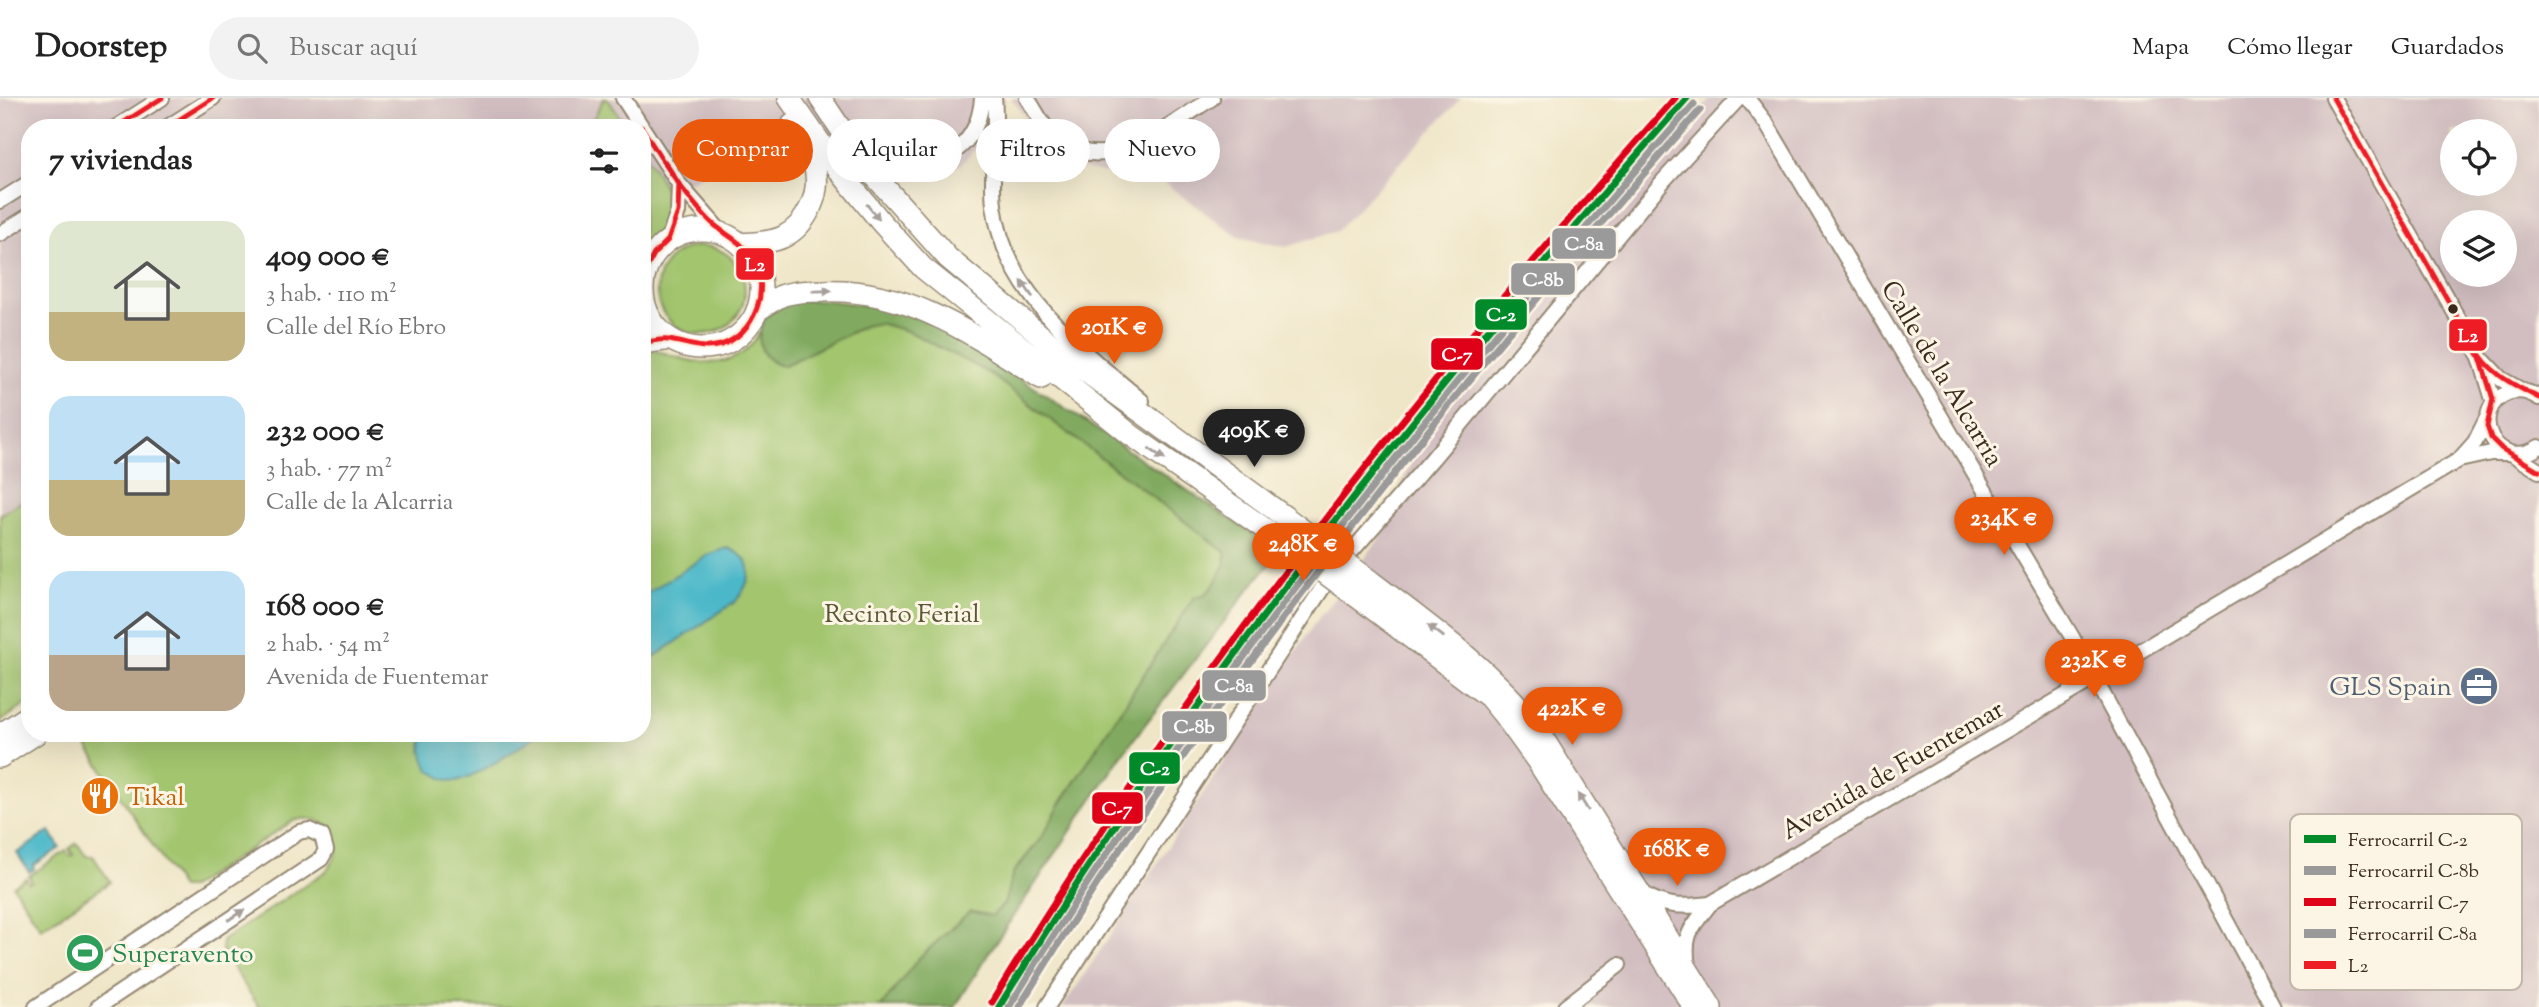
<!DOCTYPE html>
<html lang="es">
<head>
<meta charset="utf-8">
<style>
	body { margin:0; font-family:"Sorts Mill Goudy",serif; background:#f2f2f2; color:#222; height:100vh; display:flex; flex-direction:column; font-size:26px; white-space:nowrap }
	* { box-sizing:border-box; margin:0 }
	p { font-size:23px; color:#767676 }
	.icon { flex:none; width:38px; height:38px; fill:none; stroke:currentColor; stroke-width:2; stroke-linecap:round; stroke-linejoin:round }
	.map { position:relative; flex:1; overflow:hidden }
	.drawer { position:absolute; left:21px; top:21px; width:630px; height:623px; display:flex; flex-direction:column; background:#fff; border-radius:28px; box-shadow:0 7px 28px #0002 }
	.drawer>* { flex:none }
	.banner { position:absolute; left:672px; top:21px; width:665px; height:63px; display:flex; gap:14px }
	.buttons { position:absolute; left:2440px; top:21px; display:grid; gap:14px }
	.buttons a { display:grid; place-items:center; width:77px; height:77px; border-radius:50%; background:#fff; box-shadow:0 7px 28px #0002; font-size:35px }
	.price { position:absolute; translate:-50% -60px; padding:0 16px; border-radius:24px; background:#ea580c; color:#fff; font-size:23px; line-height:46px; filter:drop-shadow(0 2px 4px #0008) }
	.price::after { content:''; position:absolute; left:50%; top:42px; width:21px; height:16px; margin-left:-10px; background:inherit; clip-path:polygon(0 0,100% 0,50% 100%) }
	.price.on { background:#222; color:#fff }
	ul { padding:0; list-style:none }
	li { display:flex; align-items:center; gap:21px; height:175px; padding:0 28px }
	li span { display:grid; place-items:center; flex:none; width:196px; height:140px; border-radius:21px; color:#555 }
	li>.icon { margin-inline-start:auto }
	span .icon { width:84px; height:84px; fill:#fffc; stroke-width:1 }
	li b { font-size:30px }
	h2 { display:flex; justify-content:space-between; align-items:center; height:84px; padding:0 28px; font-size:30px }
	.tag { padding:0 24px; border-radius:32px; background:#fff; box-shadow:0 7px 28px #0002; font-size:24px; line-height:63px }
	.tag.on { background:#ea580c; color:#fff }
	header { display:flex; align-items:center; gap:42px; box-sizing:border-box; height:98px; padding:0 35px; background:#fff; border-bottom:2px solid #e0e0e0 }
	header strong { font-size:33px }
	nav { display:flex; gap:38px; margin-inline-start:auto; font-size:24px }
	.search { width:490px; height:63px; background:#f2f2f2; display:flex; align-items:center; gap:18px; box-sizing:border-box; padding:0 24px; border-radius:38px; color:#767676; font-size:26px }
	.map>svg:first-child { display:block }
	.industrial { fill:#d2bec1; fill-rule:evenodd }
	.green { fill:#a2c56e; stroke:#6e7846; stroke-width:2 }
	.forest { fill:#81aa61; stroke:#5e6a40; stroke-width:2 }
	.water { fill:#4cb8c9; stroke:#447174; stroke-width:2 }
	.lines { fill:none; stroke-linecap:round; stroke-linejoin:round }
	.street-casing { stroke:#958873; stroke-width:18 }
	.secondary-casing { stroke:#958873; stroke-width:24 }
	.street { stroke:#fff; stroke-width:14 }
	.secondary { stroke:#fff; stroke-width:21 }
	.secondary-bridge-casing { stroke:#958873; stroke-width:24; stroke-linecap:butt }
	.secondary-bridge { stroke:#fff; stroke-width:21 }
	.bus-1-casing { stroke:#fcf5e5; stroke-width:10 }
	.bus-1 { stroke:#ee1c25; stroke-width:5 }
	.rail-1-casing { stroke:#fcf5e5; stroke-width:12 }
	.rail-2-casing { stroke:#fcf5e5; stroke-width:12 }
	.rail-3-casing { stroke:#fcf5e5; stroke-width:12 }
	.rail-4-casing { stroke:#fcf5e5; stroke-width:12 }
	.rail-1 { stroke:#008a29; stroke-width:7 }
	.rail-2 { stroke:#9b9a9a; stroke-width:7 }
	.rail-3 { stroke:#de0118; stroke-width:7 }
	.rail-4 { stroke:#9b9a9a; stroke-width:7 }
	.oneway { fill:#a79f9a }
	.bus-dot { fill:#3b2a1e; stroke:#fcf5e5; stroke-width:2.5 }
	.labels { text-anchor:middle; stroke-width:6; stroke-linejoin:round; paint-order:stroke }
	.street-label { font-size:26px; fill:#3b2a1e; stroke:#fcf5e5 }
	.park-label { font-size:26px; fill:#5a5836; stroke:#fcf5e5 }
	.service-label { font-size:26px; fill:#4e5e75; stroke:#fcf5e5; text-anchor:end }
	.food-label { font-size:26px; fill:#c56008; stroke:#fcf5e5; text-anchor:start }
	.leisure-label { font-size:26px; fill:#27864d; stroke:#fcf5e5; text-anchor:start }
	.key { fill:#fcf5e5; stroke:#c2b8a9; stroke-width:2 }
	.key-label { font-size:19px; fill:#3b2a1e }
	.line-badge { stroke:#fcf5e5; stroke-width:2.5 }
	.badge-label { font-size:19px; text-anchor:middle; font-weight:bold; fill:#fff }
</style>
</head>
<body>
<header>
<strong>Doorstep</strong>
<div class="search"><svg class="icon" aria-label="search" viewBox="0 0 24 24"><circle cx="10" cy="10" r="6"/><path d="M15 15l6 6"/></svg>Buscar aquí</div>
<nav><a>Mapa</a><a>Cómo llegar</a><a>Guardados</a></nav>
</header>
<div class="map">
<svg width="2539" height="909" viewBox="0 0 2539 909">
	<rect width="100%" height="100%" fill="#fcf5e5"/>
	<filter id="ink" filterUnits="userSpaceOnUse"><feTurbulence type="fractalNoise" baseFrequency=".0143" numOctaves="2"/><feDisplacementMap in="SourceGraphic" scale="14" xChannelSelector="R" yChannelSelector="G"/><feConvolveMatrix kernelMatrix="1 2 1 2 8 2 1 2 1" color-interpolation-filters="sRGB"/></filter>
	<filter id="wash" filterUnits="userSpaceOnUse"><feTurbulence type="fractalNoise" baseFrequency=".00686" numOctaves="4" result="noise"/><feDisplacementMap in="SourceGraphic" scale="28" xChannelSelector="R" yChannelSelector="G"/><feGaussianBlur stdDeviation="1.57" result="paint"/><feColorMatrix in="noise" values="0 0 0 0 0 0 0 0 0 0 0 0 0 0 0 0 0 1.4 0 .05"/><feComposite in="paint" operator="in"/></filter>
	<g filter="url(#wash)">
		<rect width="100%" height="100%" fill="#efe6c8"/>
		<path class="industrial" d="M0 0H604L589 30H30V398L0 417Z
			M607 0H1006L984 42 959 68 927 75 899 76 767 34 694 82 666 90 642 53V30H627Z
			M1011 0H1461L1337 133 1286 149 1238 139 1144 70 1113 77 1083 71 1050 51Z
			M1711 0H2539V909H1063L1312 529 1380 440 1418 346 1602 123ZM2452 33H2504V86H2452ZM2452 124H2504V177H2452Z"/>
		<path class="green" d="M604 0H607L627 30H589Z
			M642 53C657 75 681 103 661 130 655 137 648 143 642 151Z
			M657 192a44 44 0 1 1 88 0a44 44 0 1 1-88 0Z
			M821 202 895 211 1281 455 1260 477 1123 655 990 853 955 909H259L222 853V843L326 773C351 746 328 712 293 723L190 790H181L81 639 87 635H642V253C657 251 667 256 680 260 718 271 749 264 763 225Z
			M30 398V604L0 624V417Z
			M77 745 86 758H93L110 784 41 830 13 788 26 780 29 785 32 784 29 778 66 753 70 758 73 757 69 751Z"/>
		<path class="forest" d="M822 202 895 211 947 231 1281 455 1260 477 1123 655 990 853 955 909H881L918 861 970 813 992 818 1004 806 1013 775 1042 739 1059 708 1194 499C1215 497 1215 480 1226 466L1225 454 989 275 910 234 879 225 864 228 783 268C755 262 752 228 774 212 788 202 805 203 822 202Z"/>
		<path class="water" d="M727 450C757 461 753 481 736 503L642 567V498L710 456Z
			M429 635H540C524 646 471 683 454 683 444 682 437 677 429 672 423 659 417 646 429 635Z
			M50 733 60 750 33 768 34 771 29 774 17 755Z"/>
	</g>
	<g filter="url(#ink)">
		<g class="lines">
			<g class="street-casing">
				<path id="street" d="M623 0 679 86 721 134
					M994 0C998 36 990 72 994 107 1005 197 1078 248 1142 303
					M1027 0C1034 10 1040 23 1048 32 1100 88 1165 30 1212 0
					M1747 0 1766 25 2072 539 2273 909
					M2333 0 2480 259 2494 305
					M115 30 162 0
					M166 30 213 0
					M848 31C893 80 976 77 982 0
					M0 103 30 84
					M0 136 30 117
					M668 142 678 114 679 86
					M2484 263 2501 281 2523 293
					M2539 300C2530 294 2519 291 2508 295 2466 311 2495 377 2539 349
					M2514 357 2539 373
					M2459 362 2475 344 2487 320
					M1644 796C1665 810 1686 809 1710 806
					M1688 868C1683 836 1691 830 1710 806L2095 580 2459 362 2491 355H2509
					M36 909 299 734 309 732 322 738 326 752 321 761 98 909
					M1047 909 1331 477 1433 360 1664 82 1739 0
					M1565 909 1619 867"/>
			</g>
			<g class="secondary-casing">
				<path id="secondary" d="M789 0 842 76 881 124 923 170 1131 337 1275 438
					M820 0 865 67 948 160 1070 262 1285 419
					M643 191a59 59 0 1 1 118 0a59 59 0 1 1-118 0Z
					M741 146C755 145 770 145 783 139 807 127 821 96 815 70 811 55 801 40 793 26
					M757 212C765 208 773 202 781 198 794 193 810 193 824 193 908 190 974 237 1041 280
					M642 245 671 241
					M1369 482C1429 528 1488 569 1536 629L1711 909
					M1356 498 1489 599 1507 621 1538 664 1694 909
					M0 637 30 617
					M0 659 37 635"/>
			</g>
			<use href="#street" class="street"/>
			<use href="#secondary" class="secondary"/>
			<g class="secondary-bridge-casing">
				<path id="secondary-bridge" d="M1285 419 1369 482
					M1275 438 1356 498"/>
			</g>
			<use href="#secondary-bridge" class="secondary-bridge"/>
			<g class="bus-1-casing">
				<path id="bus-1" d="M2333 0 2480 259 2493 301 2487 328 2491 340 2501 350 2539 373
					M115 30 162 0
					M166 30 213 0
					M642 30C662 62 682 94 708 121 721 135 742 143 752 159 772 190 755 236 721 247 702 252 691 246 674 243 663 240 653 243 642 245
					M642 191 645 173 654 156 668 142 678 114 679 86 665 64
					M2474 247C2488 275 2512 286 2539 300"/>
			</g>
			<use href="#bus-1" class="bus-1"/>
			<g class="rail-1-casing">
				<path id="rail-1" d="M999 909C1197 584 1435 285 1687 0"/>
			</g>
			<g class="rail-2-casing">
				<path id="rail-2" d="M1009 909C1206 586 1443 289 1694 6"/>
			</g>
			<g class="rail-3-casing">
				<path id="rail-3" d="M992 904C1189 581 1424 283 1675 0"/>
			</g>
			<g class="rail-4-casing">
				<path id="rail-4" d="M1019 909C1215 588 1451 293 1700 12"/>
			</g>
			<use href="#rail-1" class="rail-1"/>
			<use href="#rail-2" class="rail-2"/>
			<use href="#rail-3" class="rail-3"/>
			<use href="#rail-4" class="rail-4"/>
		</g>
		<defs><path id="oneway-solid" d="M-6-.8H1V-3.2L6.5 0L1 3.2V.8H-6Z" transform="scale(1.75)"/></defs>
		<g class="oneway">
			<use href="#oneway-solid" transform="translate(873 114) rotate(51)"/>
			<use href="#oneway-solid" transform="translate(1027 191) rotate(-125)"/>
			<use href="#oneway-solid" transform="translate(822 193) rotate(-1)"/>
			<use href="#oneway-solid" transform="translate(1157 356) rotate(35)"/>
			<use href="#oneway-solid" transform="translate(1436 533) rotate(-142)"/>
			<use href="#oneway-solid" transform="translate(1583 704) rotate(-122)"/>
			<use href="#oneway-solid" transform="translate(236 817) rotate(-34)"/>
		</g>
	</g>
	<defs>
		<g id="office-disc" transform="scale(2.0125)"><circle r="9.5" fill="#5c6f8a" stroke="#fcf5e5"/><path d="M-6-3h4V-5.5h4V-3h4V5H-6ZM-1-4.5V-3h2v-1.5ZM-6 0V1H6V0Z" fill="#fff"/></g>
		<g id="restaurant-disc" transform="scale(2.0125)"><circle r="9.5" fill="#e8710a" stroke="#fcf5e5"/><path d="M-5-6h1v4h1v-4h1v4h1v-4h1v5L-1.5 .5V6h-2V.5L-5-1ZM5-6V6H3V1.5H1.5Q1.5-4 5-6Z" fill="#fff"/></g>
		<g id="stadium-disc" transform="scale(2.0125)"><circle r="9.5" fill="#2e9e5b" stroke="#fcf5e5"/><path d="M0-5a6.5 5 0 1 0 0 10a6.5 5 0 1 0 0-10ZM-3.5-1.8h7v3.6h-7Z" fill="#fff"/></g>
	</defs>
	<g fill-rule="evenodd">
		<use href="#office-disc" x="2479" y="588"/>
		<use href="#restaurant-disc" x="100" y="698"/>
		<use href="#stadium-disc" x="85" y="855"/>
	</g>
	<circle class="bus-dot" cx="2453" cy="211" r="6"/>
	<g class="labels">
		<g class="street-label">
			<text transform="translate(1943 275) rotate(59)" y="9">Calle de la Alcarria</text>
			<text transform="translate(1892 671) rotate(-30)" y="9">Avenida de Fuentemar</text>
		</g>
		<g class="park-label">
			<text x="902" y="524">Recinto Ferial</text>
		</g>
		<g class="service-label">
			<text x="2452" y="597">GLS Spain</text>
		</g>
		<g class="food-label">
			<text x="127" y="707">Tikal</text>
		</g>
		<g class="leisure-label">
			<text x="112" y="864">Superavento</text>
		</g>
	</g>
	<rect x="2290" y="716" width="232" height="176" rx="10" class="key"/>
	<rect x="2304" y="737" width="32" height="8" fill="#008a29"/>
	<rect x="2304" y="768" width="32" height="9" fill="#9b9a9a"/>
	<rect x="2304" y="800" width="32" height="8" fill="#de0118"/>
	<rect x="2304" y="831" width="32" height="9" fill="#9b9a9a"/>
	<rect x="2304" y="863" width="32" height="8" fill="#ee1c25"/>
	<g class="key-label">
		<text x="2348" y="748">Ferrocarril C-2</text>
		<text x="2348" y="779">Ferrocarril C-8b</text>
		<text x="2348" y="811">Ferrocarril C-7</text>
		<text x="2348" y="842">Ferrocarril C-8a</text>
		<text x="2348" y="874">L2</text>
	</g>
	<g class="line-badge">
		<rect x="1551" y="129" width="66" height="33" rx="7" fill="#9b9a9a"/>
		<rect x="735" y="149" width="40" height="34" rx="7" fill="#ee1c25"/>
		<rect x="1510" y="164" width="66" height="34" rx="7" fill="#9b9a9a"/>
		<rect x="1474" y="200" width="54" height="33" rx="7" fill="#008a29"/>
		<rect x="2448" y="220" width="40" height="34" rx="7" fill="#ee1c25"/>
		<rect x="1430" y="239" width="54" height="34" rx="7" fill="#de0118"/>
		<rect x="1201" y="571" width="66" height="33" rx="7" fill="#9b9a9a"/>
		<rect x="1161" y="612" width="67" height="33" rx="7" fill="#9b9a9a"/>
		<rect x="1128" y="653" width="53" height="34" rx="7" fill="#008a29"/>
		<rect x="1091" y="693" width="53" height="34" rx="7" fill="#de0118"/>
	</g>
	<g class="badge-label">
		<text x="1584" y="152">C-8a</text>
		<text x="755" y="173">L2</text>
		<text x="1543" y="188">C-8b</text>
		<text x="1501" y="223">C-2</text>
		<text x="2468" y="244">L2</text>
		<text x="1457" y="263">C-7</text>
		<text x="1234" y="594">C-8a</text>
		<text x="1194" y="635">C-8b</text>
		<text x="1155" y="677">C-2</text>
		<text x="1117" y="717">C-7</text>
	</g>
</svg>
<div class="buttons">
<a><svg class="icon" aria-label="locate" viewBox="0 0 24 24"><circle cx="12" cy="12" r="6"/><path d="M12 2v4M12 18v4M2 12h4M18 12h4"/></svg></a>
<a><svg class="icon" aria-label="layers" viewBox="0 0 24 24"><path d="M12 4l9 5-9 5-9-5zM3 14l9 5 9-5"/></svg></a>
</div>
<b class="price" style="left:1114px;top:268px">201K €</b>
<b class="price on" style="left:1254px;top:371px">409K €</b>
<b class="price" style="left:2004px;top:459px">234K €</b>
<b class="price" style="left:1303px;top:485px">248K €</b>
<b class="price" style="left:2094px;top:601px">232K €</b>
<b class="price" style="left:1572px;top:649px">422K €</b>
<b class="price" style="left:1677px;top:790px">168K €</b>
<div class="banner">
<a class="tag on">Comprar</a>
<a class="tag">Alquilar</a>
<a class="tag">Filtros</a>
<a class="tag">Nuevo</a>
</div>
<section class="drawer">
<h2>7 viviendas<svg class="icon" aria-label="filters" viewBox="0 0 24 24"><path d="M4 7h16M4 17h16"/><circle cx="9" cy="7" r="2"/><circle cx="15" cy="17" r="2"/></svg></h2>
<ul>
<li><span style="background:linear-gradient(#dfe7d0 65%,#c2b280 0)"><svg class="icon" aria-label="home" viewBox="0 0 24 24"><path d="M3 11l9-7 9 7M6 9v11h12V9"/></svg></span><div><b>409 000 €</b><p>3 hab. · 110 m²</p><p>Calle del Río Ebro</p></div></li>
<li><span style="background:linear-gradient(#bfe0f5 60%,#c2b280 0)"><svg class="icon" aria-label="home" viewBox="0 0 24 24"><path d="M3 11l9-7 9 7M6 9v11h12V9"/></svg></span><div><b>232 000 €</b><p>3 hab. · 77 m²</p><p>Calle de la Alcarria</p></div></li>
<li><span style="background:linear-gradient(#bfe0f5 60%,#b9a48a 0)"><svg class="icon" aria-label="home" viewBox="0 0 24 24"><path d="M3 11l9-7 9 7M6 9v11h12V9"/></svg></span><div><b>168 000 €</b><p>2 hab. · 54 m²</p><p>Avenida de Fuentemar</p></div></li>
</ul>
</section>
</div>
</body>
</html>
